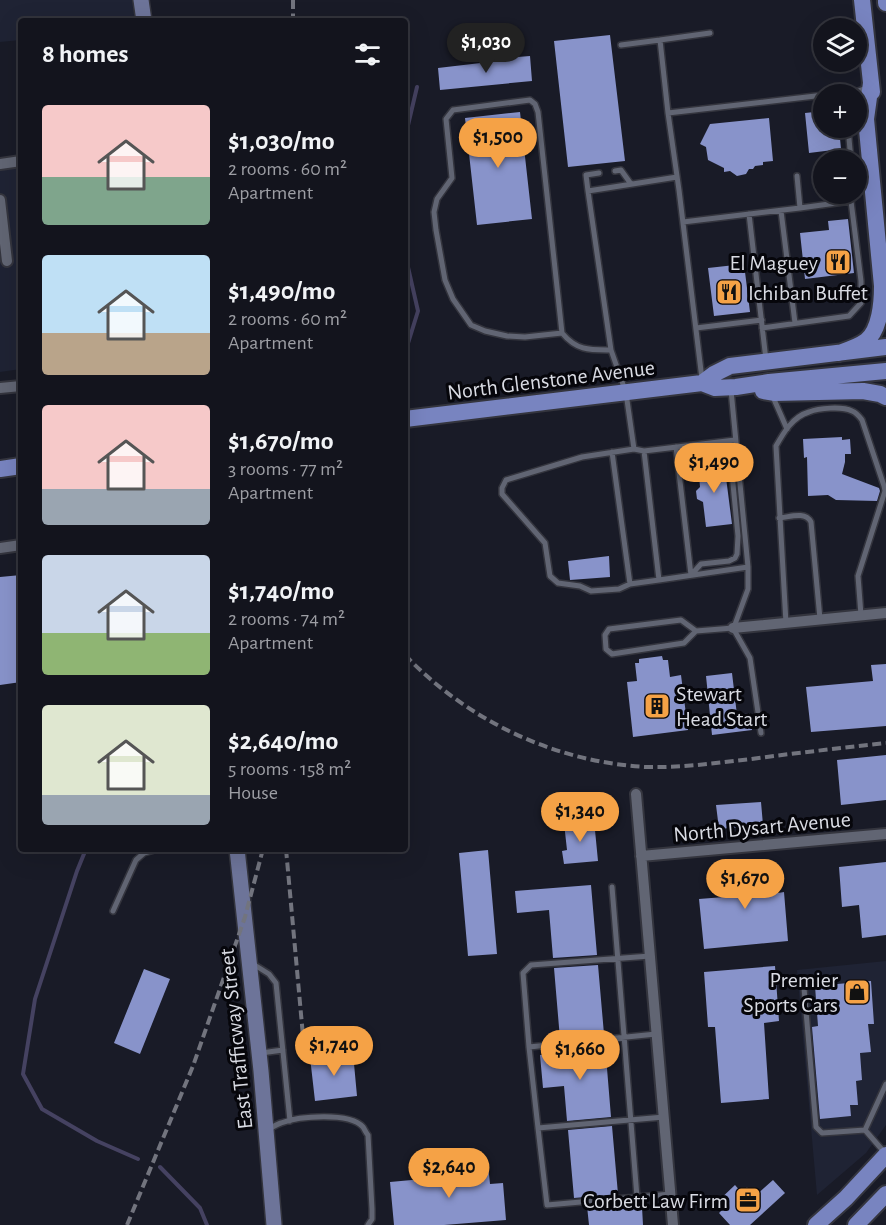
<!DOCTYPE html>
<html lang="en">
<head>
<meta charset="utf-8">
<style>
	body { margin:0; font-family:"Alegreya Sans",sans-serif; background:#20212a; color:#f1f3f6; height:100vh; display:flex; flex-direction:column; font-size:22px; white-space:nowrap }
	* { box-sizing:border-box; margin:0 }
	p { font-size:20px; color:#9d9ea4 }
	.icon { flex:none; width:33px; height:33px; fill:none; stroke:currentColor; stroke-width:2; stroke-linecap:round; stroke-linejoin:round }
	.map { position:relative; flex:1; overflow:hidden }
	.details { position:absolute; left:18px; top:18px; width:390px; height:834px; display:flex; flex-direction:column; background:#13141d; border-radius:6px; box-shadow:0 6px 24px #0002,0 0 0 2px #32333b }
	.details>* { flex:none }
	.fabs { position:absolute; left:813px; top:18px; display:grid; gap:12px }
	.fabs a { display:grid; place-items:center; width:54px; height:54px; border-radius:50%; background:#13141d; box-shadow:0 6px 24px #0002,0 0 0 2px #32333b; font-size:30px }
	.price { position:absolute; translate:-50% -51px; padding:0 14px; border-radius:21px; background:#f5a246; color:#111; font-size:20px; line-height:39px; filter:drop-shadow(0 2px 3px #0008) }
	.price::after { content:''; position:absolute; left:50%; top:36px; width:18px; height:14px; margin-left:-9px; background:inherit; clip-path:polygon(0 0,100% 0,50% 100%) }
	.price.selected { background:#222; color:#fff }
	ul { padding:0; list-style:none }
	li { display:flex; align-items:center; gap:18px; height:150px; padding:0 24px }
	li span { display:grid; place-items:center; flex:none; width:168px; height:120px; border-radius:6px; color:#555 }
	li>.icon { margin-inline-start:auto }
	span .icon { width:72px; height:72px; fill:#fffc; stroke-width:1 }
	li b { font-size:26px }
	h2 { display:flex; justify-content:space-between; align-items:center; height:72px; padding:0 24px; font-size:26px }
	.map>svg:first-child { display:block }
	.built { fill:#1f2334 }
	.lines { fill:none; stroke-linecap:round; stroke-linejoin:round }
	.stream { stroke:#454261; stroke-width:4 }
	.building { fill:#8893ca }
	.service-casing { stroke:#34353e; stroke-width:8 }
	.minor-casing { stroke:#34353e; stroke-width:14 }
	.secondary-casing { stroke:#34353e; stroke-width:18 }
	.primary-casing { stroke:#34353e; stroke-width:20 }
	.service { stroke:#616573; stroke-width:5 }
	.minor { stroke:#616573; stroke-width:10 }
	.secondary { stroke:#6d7499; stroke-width:15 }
	.primary { stroke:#7884c0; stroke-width:16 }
	.rail { stroke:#72747e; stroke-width:4; stroke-dasharray:9 4.5; stroke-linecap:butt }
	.labels { text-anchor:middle; stroke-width:6; stroke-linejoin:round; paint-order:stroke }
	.poi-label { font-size:22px; fill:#d9dbe3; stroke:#06060b; text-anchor:end }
	.street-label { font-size:22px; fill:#d9dbe3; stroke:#06060b }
</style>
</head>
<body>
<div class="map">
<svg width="886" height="1225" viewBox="0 0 886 1225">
	<rect width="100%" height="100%" fill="#191b27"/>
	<path class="built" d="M0 0H133L135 21H21V40L0 42Z
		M21 168V369L0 372V170Z
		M886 961V1125L866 1153 817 1195 797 970Z"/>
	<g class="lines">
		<path class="stream" d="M405 138 417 87
			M405 254 418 311 405 353
			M86 849 77 871 35 999 23 1074 42 1109 97 1141 138 1159
			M160 1167 200 1208 207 1225"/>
	</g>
	<path class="building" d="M610 35 625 161 568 167 554 41Z
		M530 56 532 81 440 90 438 68 506 60V58Z
		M824 111V128H839L841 149 809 153 805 113Z
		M520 112 532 219 477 225 465 118Z
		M769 118 773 161 763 162V165L755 166 753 169H749L746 174 737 176 730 171 724 172V168L708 160 706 147 700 144 710 124Z
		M848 219 854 273 805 279 800 233 829 230 828 221Z
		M744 264 750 312 714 316 708 268Z
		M842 437V440L850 439 851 454H845V462L842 474 879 488 880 491 877 501 836 500 828 495 808 496 807 457 804 458 803 439Z
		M724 462 732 524 706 527 703 502 697 499 696 491 700 487 698 465Z
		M609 556 610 577 570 580 568 561Z
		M21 575V682L0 685V577Z
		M662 656 663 660H668L670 677 681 675 688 730 633 737 627 682 637 681 635 663H639V659Z
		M886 664V726L811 732 806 687 873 681 871 665Z
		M732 673 737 715 750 713 752 730 712 735 706 676Z
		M886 755V800L841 805 837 760Z
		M761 802 763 825 719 829 716 805Z
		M594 820 598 861 564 864 562 851 567 850 564 823Z
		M488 850 497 954 468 956 459 853Z
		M886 862V935L862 938 859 905 842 907 839 867Z
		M776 866 778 893 784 892 788 941 704 949 699 899 724 897 721 871Z
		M591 885 597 955 553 958 549 910 517 913 515 891Z
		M598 965 604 1034 560 1039 554 968Z
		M775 966 779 1021 764 1023 769 1099 721 1103 715 1027H708L704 972Z
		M144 969 170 979 140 1054 114 1043Z
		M871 981 874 1024H868L871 1052 860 1053 862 1080 856 1081 858 1105H850L851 1116 820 1119 812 1027 818 1026 815 986Z
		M605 1044 611 1117 567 1121 564 1086 543 1088 540 1055 561 1053V1049Z
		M353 1053 357 1096 315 1101 310 1057Z
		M612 1126 618 1194 574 1198 568 1130Z
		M488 1165 490 1184 503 1183 506 1220 444 1225H394L390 1182 455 1176 454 1168Z
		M773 1180 785 1193 750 1225H730L719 1213 722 1210 716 1203 735 1185 741 1192 747 1187 755 1196Z
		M618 1204 619 1209 642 1207 643 1225H589L587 1206Z"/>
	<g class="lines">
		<g class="service-casing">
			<path id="service" d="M621 45 660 40
				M830 94 858 91 867 88
				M668 113 660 40 710 33
				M848 128 851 160
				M615 171 621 170 631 184
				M677 177 588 191 611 350 626 393 634 449 644 451 659 580 748 567V589L734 627
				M588 191 586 175 599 173
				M800 208 851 201 855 194
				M781 211 795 323
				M749 214 766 360
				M683 222 800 208 797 176
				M696 328 762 320
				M762 328 849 316 861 303V281L851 201
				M562 333 525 337 507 336 485 331 471 325 453 299 445 280 436 230 434 212 437 199 452 178 446 119 453 110 530 100 535 104 538 112 562 333C577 351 590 350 611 350
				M702 379 679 190 668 113 824 95
				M731 390 748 567
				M773 397 787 429
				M676 447 691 575
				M634 449 582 457 506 480 502 488V494L545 543 550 576 558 583 580 586 591 591 619 589 630 584 659 580
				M644 451 735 440
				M612 452 630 584
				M779 518C790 517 805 511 811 522L820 619
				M691 575 701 564 729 561 735 558 737 554 738 536 731 463 737 454
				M786 623 776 446C780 439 784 432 789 426 794 420 802 414 809 412 819 408 842 406 852 411 857 413 859 416 862 420L884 486 885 491 858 576 861 615
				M733 628 750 658 761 733
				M696 631 684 643 612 654 606 649 605 635 609 629 681 620 696 631 733 628
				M612 887 637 1197
				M113 911 136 860 144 853 158 849
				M253 964 269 974 276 983 290 1121
				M804 988 816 1127 822 1133 865 1130 885 1153
				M529 1047 523 973 531 965 650 956
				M261 1053 283 1050
				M664 1117 538 1128 547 1205 671 1194
				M538 1128 529 1047 656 1034
				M269 1129C273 1127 277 1124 281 1123 299 1116 350 1112 363 1127 365 1130 366 1133 368 1135L372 1209V1219L368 1225
				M865 1130 886 1084"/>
		</g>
		<g class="minor-casing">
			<path id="minor" d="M0 164 21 161
				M0 200 7 261
				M0 388 21 386
				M0 548 21 545
				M733 628 886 613
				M636 794 673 1225
				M641 856 886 834"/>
		</g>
		<g class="secondary-casing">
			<path id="secondary" d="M141 0 144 21
				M237 849 261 1071 274 1225"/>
		</g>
		<g class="primary-casing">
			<path id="primary" d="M862 0 872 92
				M886 0V3
				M839 353C848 350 858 347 866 341 880 330 882 302 882 286L866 119 871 83
				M702 383 714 374 730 366 886 347
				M763 391 774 393 863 391 880 394 886 397
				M405 419 702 383 715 388 736 387 769 382 886 371
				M0 469 21 466
				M816 1225 846 1198 886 1155
				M856 1225 886 1194"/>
		</g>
		<use href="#service" class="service"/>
		<use href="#minor" class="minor"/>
		<use href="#secondary" class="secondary"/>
		<use href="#primary" class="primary"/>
		<path class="rail" d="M293 0V21
			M405 655C468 721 555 762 646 767 681 768 716 763 751 759 796 753 841 748 886 743
			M286 849 305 1058
			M127 1225 193 1066 245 917 263 849"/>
	</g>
	<defs>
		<g id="restaurant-square" transform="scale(1.35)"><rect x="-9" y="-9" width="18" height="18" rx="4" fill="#f5a246" stroke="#06060b"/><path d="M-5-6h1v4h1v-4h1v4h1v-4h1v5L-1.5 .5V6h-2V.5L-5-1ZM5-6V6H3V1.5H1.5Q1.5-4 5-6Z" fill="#111"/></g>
		<g id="building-square" transform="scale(1.35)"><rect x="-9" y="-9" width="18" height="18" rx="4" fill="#f5a246" stroke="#06060b"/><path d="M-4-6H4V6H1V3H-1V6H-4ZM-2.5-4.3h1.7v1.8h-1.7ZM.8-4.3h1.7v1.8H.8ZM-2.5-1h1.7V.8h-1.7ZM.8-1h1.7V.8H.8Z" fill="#111"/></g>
		<g id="shop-square" transform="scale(1.35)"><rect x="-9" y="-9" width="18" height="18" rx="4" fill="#f5a246" stroke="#06060b"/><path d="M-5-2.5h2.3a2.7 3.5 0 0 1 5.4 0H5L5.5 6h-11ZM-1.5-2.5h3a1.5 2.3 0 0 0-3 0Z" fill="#111"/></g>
		<g id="office-square" transform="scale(1.35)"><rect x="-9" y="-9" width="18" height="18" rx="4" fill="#f5a246" stroke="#06060b"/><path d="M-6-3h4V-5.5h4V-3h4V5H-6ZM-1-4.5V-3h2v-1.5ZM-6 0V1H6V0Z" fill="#111"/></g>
	</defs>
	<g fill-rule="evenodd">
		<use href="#restaurant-square" x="838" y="262"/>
		<use href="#restaurant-square" x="729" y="292"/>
		<use href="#building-square" x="657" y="706"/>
		<use href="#shop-square" x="857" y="992"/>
		<use href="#office-square" x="748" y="1200"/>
	</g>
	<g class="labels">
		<g class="poi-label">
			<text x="818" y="270">El Maguey</text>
			<text x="748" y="300" text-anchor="start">Ichiban Buffet</text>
			<text x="676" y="701" text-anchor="start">Stewart<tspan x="676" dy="25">Head Start</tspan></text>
			<text x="838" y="987">Premier<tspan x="838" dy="25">Sports Cars</tspan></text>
			<text x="728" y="1208">Corbett Law Firm</text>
		</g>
		<g class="street-label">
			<text transform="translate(551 379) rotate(-7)" y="8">North Glenstone Avenue</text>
			<text transform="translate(762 826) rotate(-5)" y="8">North Dysart Avenue</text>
			<text transform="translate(235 1039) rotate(-96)" y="8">East Trafficway Street</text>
		</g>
	</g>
</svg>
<div class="fabs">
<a><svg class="icon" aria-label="layers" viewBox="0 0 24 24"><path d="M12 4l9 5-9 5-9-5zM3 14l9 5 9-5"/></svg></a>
<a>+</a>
<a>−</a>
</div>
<b class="price selected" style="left:486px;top:74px">$1,030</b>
<b class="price" style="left:498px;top:169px">$1,500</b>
<b class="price" style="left:714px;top:494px">$1,490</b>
<b class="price" style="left:580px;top:843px">$1,340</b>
<b class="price" style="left:745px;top:910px">$1,670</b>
<b class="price" style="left:334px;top:1077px">$1,740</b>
<b class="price" style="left:580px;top:1081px">$1,660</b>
<b class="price" style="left:449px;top:1199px">$2,640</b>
<section class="details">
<h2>8 homes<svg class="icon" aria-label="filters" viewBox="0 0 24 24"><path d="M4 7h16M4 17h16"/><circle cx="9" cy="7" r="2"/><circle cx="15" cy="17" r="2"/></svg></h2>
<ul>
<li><span style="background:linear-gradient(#f6c9c9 60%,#7fa58c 0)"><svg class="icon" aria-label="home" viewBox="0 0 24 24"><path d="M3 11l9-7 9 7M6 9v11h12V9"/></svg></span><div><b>$1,030/mo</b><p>2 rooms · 60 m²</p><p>Apartment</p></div></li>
<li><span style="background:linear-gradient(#bfe0f5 65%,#b9a48a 0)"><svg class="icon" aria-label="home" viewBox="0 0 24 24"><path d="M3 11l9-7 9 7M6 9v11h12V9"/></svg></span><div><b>$1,490/mo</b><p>2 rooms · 60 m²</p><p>Apartment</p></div></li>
<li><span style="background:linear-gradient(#f6c9c9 70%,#9aa5b1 0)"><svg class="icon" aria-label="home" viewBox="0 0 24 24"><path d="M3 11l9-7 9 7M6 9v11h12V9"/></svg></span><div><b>$1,670/mo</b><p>3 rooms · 77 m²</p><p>Apartment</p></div></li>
<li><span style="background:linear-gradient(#c9d6e8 65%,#8fb573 0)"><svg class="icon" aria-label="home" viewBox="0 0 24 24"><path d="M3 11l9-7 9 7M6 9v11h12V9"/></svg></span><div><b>$1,740/mo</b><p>2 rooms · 74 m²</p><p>Apartment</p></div></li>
<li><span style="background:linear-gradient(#dfe7d0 75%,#9aa5b1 0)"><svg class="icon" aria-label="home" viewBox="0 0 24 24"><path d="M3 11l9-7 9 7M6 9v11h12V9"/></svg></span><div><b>$2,640/mo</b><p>5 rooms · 158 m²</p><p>House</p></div></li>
</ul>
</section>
</div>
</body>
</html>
